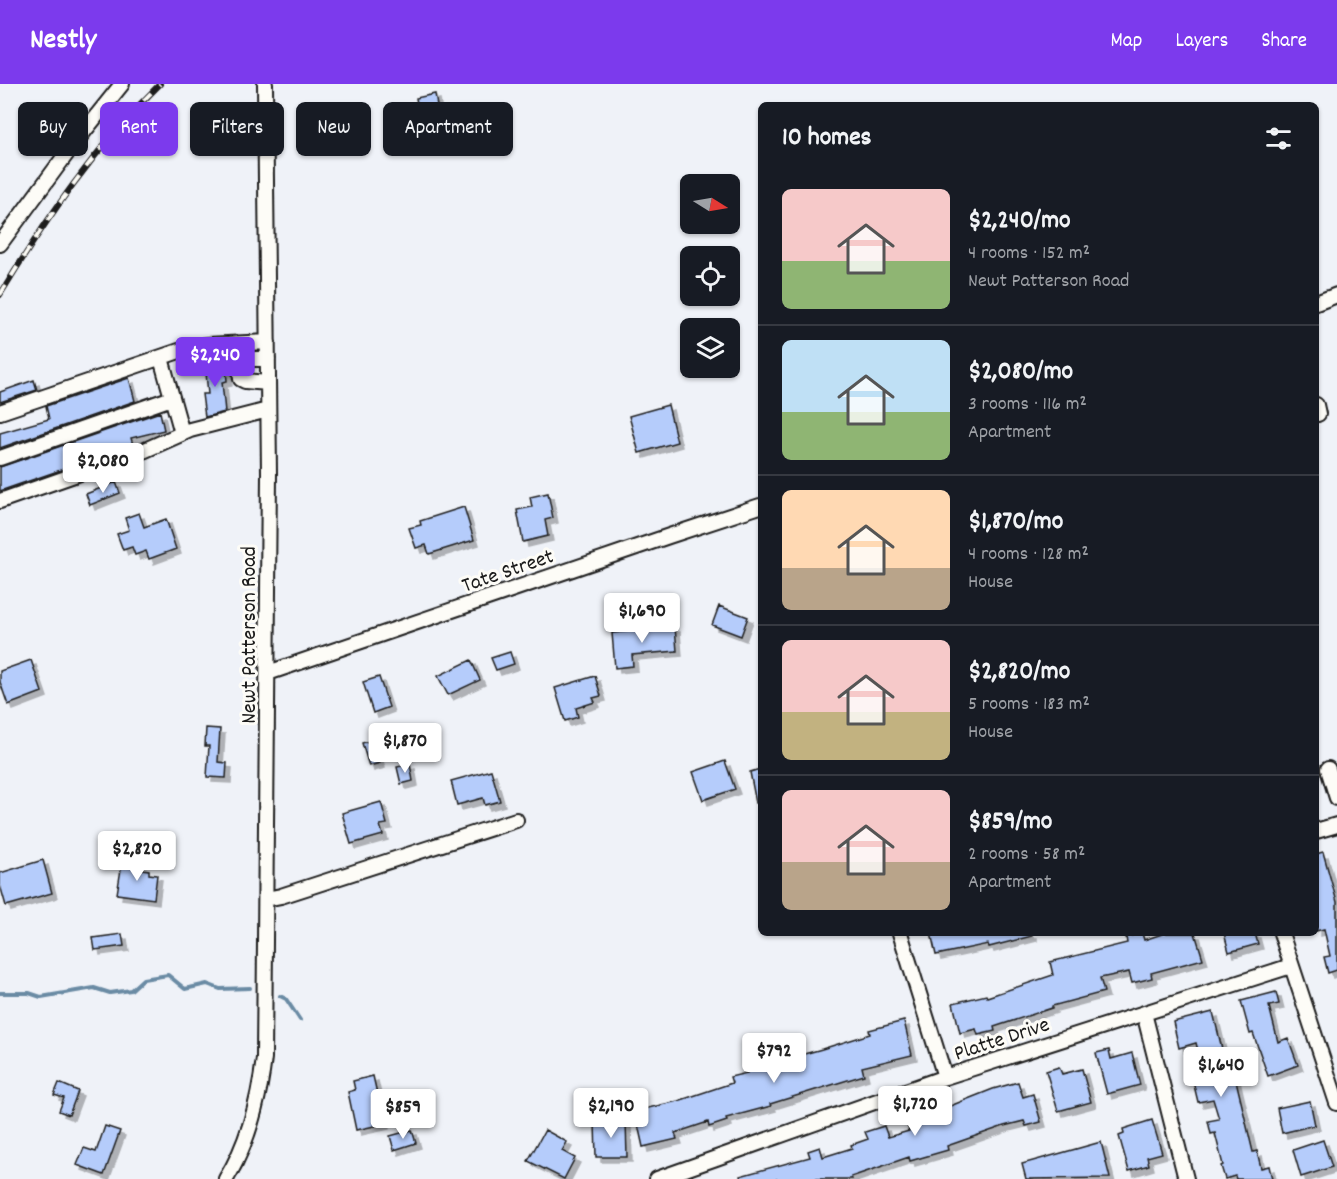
<!DOCTYPE html>
<html lang="en">
<head>
<meta charset="utf-8">
<style>
	body { margin:0; font-family:Dekko,sans-serif; background:#242831; color:#f1f3f6; height:100vh; display:flex; flex-direction:column; font-size:22px; white-space:nowrap }
	* { box-sizing:border-box; margin:0 }
	p { font-size:20px; color:#9ea1a6 }
	.icon { flex:none; width:33px; height:33px; fill:none; stroke:currentColor; stroke-width:2; stroke-linecap:round; stroke-linejoin:round }
	.map { position:relative; flex:1; overflow:hidden }
	.side { position:absolute; left:758px; top:18px; width:561px; height:834px; display:flex; flex-direction:column; background:#171b24; border-radius:9px; box-shadow:0 2px 4px #0004 }
	.side>* { flex:none }
	.guide { position:absolute; left:18px; top:18px; width:570px; height:54px; display:flex; gap:12px }
	.needle { width:39px; rotate:101deg }
	.tools { position:absolute; left:680px; top:90px; display:grid; gap:12px }
	.tools a { display:grid; place-items:center; width:60px; height:60px; border-radius:9px; background:#171b24; box-shadow:0 2px 4px #0004; font-size:30px }
	.price { position:absolute; translate:-50% -51px; padding:0 14px; border-radius:6px; background:#fff; color:#222; font-size:20px; line-height:39px; filter:drop-shadow(0 2px 3px #0008) }
	.price::after { content:''; position:absolute; left:50%; top:36px; width:18px; height:14px; margin-left:-9px; background:inherit; clip-path:polygon(0 0,100% 0,50% 100%) }
	.price.selected { background:#7c3aed; color:#fff }
	ul { padding:0; list-style:none }
	li { display:flex; align-items:center; gap:18px; height:150px; padding:0 24px }
	li+li { border-top:2px solid #363941 }
	li span { display:grid; place-items:center; flex:none; width:168px; height:120px; border-radius:9px; color:#555 }
	li>.icon { margin-inline-start:auto }
	span .icon { width:72px; height:72px; fill:#fffc; stroke-width:1 }
	li b { font-size:26px }
	h2 { display:flex; justify-content:space-between; align-items:center; height:72px; padding:0 24px; font-size:26px }
	.chip { padding:0 21px; border-radius:9px; background:#171b24; box-shadow:0 2px 4px #0004; font-size:21px; line-height:54px }
	.chip.selected { background:#7c3aed; color:#fff }
	header { display:flex; align-items:center; gap:36px; box-sizing:border-box; height:84px; padding:0 30px; background:#7c3aed; color:#fff }
	header strong { font-size:28px }
	nav { display:flex; gap:33px; margin-inline-start:auto; font-size:21px }
	.map>svg:first-child { display:block }
	.lines { fill:none; stroke-linecap:round; stroke-linejoin:round }
	.stream { stroke:#6b8ba4; stroke-width:4 }
	.building { fill:#b5ccfb; stroke:#1c1c1c; stroke-width:1.5; filter:url(#shadow) }
	.minor-casing { stroke:#1c1c1c; stroke-width:18 }
	.minor { stroke:#fdfcf7; stroke-width:14 }
	.rail-casing { stroke:#1c1c1c; stroke-width:6 }
	.rail { stroke:#fdfcf7; stroke-width:4; stroke-dasharray:11; stroke-linecap:butt }
	.labels { text-anchor:middle; stroke-width:6; stroke-linejoin:round; paint-order:stroke }
	.street-label { font-size:22px; fill:#1c1c1c; stroke:#fdfcf7 }
</style>
</head>
<body>
<header>
<strong>Nestly</strong>
<nav><a>Map</a><a>Layers</a><a>Share</a></nav>
</header>
<div class="map">
<svg width="1337" height="1095" viewBox="0 0 1337 1095">
	<defs>
		<filter id="shadow"><feDropShadow dx="5" dy="5" stdDeviation="0" flood-color="#0004"/></filter>
	</defs>
	<rect width="100%" height="100%" fill="#eff2f8"/>
	<filter id="ink" filterUnits="userSpaceOnUse"><feTurbulence type="fractalNoise" baseFrequency=".0167" numOctaves="2"/><feDisplacementMap in="SourceGraphic" scale="12" xChannelSelector="R" yChannelSelector="G"/><feConvolveMatrix kernelMatrix="1 2 1 2 8 2 1 2 1" color-interpolation-filters="sRGB"/></filter>
	<g filter="url(#ink)">
		<g class="lines">
			<path class="stream" d="M0 909H29L41 913 94 904 110 909 131 906 143 895 168 891 185 905 207 900 220 905 250 904
				M280 912 286 915 300 936"/>
		</g>
		<path class="building" d="M435 10 437 22 418 25 416 14Z
			M225 276 227 297 222 298 225 328 205 333 202 310H208L205 278Z
			M129 294 135 317 0 364V349L49 335 46 322Z
			M34 296 37 306 0 318V308Z
			M668 321 677 358 639 369 629 332Z
			M160 328 164 346 131 354 133 361 0 407V383Z
			M116 398 120 409 90 421 86 410Z
			M548 409 553 434 545 436 548 452 523 458 517 426 532 423 530 413Z
			M464 423 474 456 429 470 426 461 416 464 409 444 421 441 420 437Z
			M139 429 144 443 166 435 176 465 149 475 146 467 135 471 132 463 123 466 117 450 129 446 125 434Z
			M719 522 748 533 741 552 712 541Z
			M675 543 677 567 632 571 633 582 615 584 612 549Z
			M510 568 514 580 496 586 491 574Z
			M31 576 42 608 8 621 0 598V587Z
			M471 576 480 596 448 611 438 592Z
			M595 592 601 612 593 614 595 618 576 624 578 633 565 637 555 604Z
			M379 593 389 623 373 629 363 598Z
			M206 644 220 645 218 678 227 679 226 694 207 693 209 662H205Z
			M373 656 380 679 369 682 362 659Z
			M725 677 735 705 703 716 693 688Z
			M410 680 413 697 401 700 397 683Z
			M760 685V719H756L750 688Z
			M491 686 500 717 485 721 483 714 457 721 451 697Z
			M381 718 387 740 380 741 383 751 351 760 342 729Z
			M1323 768 1337 818V886L1328 889 1324 873 1330 872 1324 845 1316 847V770Z
			M43 776 52 809 6 822 0 801V789Z
			M122 779 135 781V784L149 786V790L157 791 154 815 117 810Z
			M931 849H1032V852L989 863 988 860 936 871Z
			M1142 849 1144 856 1165 849H1195L1203 875 1151 889 1152 894 1132 899 1129 888 1100 894 1104 908 1052 922V924L994 943 995 947 978 951 976 945 960 949 953 919 986 911 987 913 1053 891 1050 878 1127 859 1126 853Z
			M1224 849H1255L1258 860 1229 868Z
			M122 850 124 862 95 866 93 854Z
			M1276 908 1279 920 1269 922 1278 958 1288 954 1298 981 1268 992 1253 949 1250 950 1241 917Z
			M1213 928 1224 973 1230 971 1253 1068 1257 1067 1261 1084 1269 1082 1272 1095H1236L1235 1092 1225 1095 1221 1082 1223 1081 1215 1049 1211 1050 1208 1037 1219 1035 1213 1015 1198 1018 1191 989 1200 987 1198 978H1201L1196 959 1179 964 1173 938Z
			M904 937 912 971 862 983 864 991 770 1020 771 1022 726 1034 727 1037 709 1043 708 1038 675 1049 677 1055 643 1063 635 1027 678 1017 732 999 730 993 747 989 746 982 760 979 761 982 822 965 870 950 869 946Z
			M1109 966 1111 975 1132 969 1140 1001 1107 1010 1096 969Z
			M1059 983 1062 990 1082 985 1091 1018 1058 1027 1046 987Z
			M373 992 384 1040 356 1046 348 1008 355 1006 353 997Z
			M1018 998 1023 1013 1033 1010 1041 1038 1026 1042 1024 1037 1004 1042 947 1062 948 1066 910 1077 909 1073 851 1093 852 1095H741L740 1092 810 1073 808 1067 820 1063 823 1073 852 1064 851 1061 868 1055 865 1048 884 1042 888 1053 909 1047 906 1036 945 1024 993 1005Z
			M59 999 78 1007 69 1031 59 1027 64 1014 54 1011Z
			M1310 1017 1315 1041 1282 1049 1277 1024Z
			M1152 1036 1162 1069 1147 1073 1149 1081 1129 1087 1119 1052 1124 1050 1123 1045Z
			M626 1037 627 1073H596L595 1038Z
			M105 1042 120 1047 104 1091 77 1081 84 1064 96 1068Z
			M412 1046 416 1059 394 1066 390 1052Z
			M545 1046 567 1058 562 1067 575 1074 564 1095 528 1077Z
			M1323 1056 1332 1083 1301 1093 1293 1066Z
			M1101 1058 1110 1094 1026 1095 1022 1080Z"/>
		<g class="lines">
			<g class="minor-casing">
				<path id="minor" d="M0 160 70 65 122 0
					M1316 219 1337 211
					M161 274 182 349
					M268 275H241L239 277 241 295 245 297 268 299
					M1316 321 1318 330
					M0 328 182 266 207 261 268 258
					M0 374 172 314
					M0 417 143 367 190 346 268 326
					M268 589 669 452 760 422
					M1328 685 1337 714
					M1316 747 1337 741
					M266 815 281 812 516 736
					M900 849 945 993
					M1281 849 1337 1019
					M1144 929 1186 1095
					M226 1095C249 1058 259 1016 264 974L269 390 265 0
					M657 1095 945 993 1291 882"/>
			</g>
			<use href="#minor" class="minor"/>
			<g class="rail-casing">
				<path id="rail" d="M0 211C46 135 96 62 160 0"/>
			</g>
			<use href="#rail" class="rail"/>
		</g>
	</g>
	<g class="labels">
		<g class="street-label">
			<text transform="translate(507 485) rotate(-19)" y="8">Tate Street</text>
			<text transform="translate(247 551) rotate(-90)" y="8">Newt Patterson Road</text>
			<text transform="translate(1001 953) rotate(-18)" y="8">Platte Drive</text>
		</g>
	</g>
</svg>
<div class="tools">
<a><svg class="needle" viewBox="-14 -14 28 28"><path d="M0-13l5 13h-10z" fill="#e53935"/><path d="M0 13l5-13h-10z" fill="#9ea1a6"/></svg></a>
<a><svg class="icon" aria-label="locate" viewBox="0 0 24 24"><circle cx="12" cy="12" r="6"/><path d="M12 2v4M12 18v4M2 12h4M18 12h4"/></svg></a>
<a><svg class="icon" aria-label="layers" viewBox="0 0 24 24"><path d="M12 4l9 5-9 5-9-5zM3 14l9 5 9-5"/></svg></a>
</div>
<b class="price selected" style="left:215px;top:304px">$2,240</b>
<b class="price" style="left:103px;top:410px">$2,080</b>
<b class="price" style="left:642px;top:560px">$1,690</b>
<b class="price" style="left:405px;top:690px">$1,870</b>
<b class="price" style="left:137px;top:798px">$2,820</b>
<b class="price" style="left:774px;top:1000px">$792</b>
<b class="price" style="left:1221px;top:1014px">$1,640</b>
<b class="price" style="left:915px;top:1053px">$1,720</b>
<b class="price" style="left:611px;top:1055px">$2,190</b>
<b class="price" style="left:403px;top:1056px">$859</b>
<div class="guide">
<a class="chip">Buy</a>
<a class="chip selected">Rent</a>
<a class="chip">Filters</a>
<a class="chip">New</a>
<a class="chip">Apartment</a>
</div>
<section class="side">
<h2>10 homes<svg class="icon" aria-label="filters" viewBox="0 0 24 24"><path d="M4 7h16M4 17h16"/><circle cx="9" cy="7" r="2"/><circle cx="15" cy="17" r="2"/></svg></h2>
<ul>
<li><span style="background:linear-gradient(#f6c9c9 60%,#8fb573 0)"><svg class="icon" aria-label="home" viewBox="0 0 24 24"><path d="M3 11l9-7 9 7M6 9v11h12V9"/></svg></span><div><b>$2,240/mo</b><p>4 rooms · 152 m²</p><p>Newt Patterson Road</p></div></li>
<li><span style="background:linear-gradient(#bfe0f5 60%,#8fb573 0)"><svg class="icon" aria-label="home" viewBox="0 0 24 24"><path d="M3 11l9-7 9 7M6 9v11h12V9"/></svg></span><div><b>$2,080/mo</b><p>3 rooms · 116 m²</p><p>Apartment</p></div></li>
<li><span style="background:linear-gradient(#ffd9b3 65%,#b9a48a 0)"><svg class="icon" aria-label="home" viewBox="0 0 24 24"><path d="M3 11l9-7 9 7M6 9v11h12V9"/></svg></span><div><b>$1,870/mo</b><p>4 rooms · 128 m²</p><p>House</p></div></li>
<li><span style="background:linear-gradient(#f6c9c9 60%,#c2b280 0)"><svg class="icon" aria-label="home" viewBox="0 0 24 24"><path d="M3 11l9-7 9 7M6 9v11h12V9"/></svg></span><div><b>$2,820/mo</b><p>5 rooms · 183 m²</p><p>House</p></div></li>
<li><span style="background:linear-gradient(#f6c9c9 60%,#b9a48a 0)"><svg class="icon" aria-label="home" viewBox="0 0 24 24"><path d="M3 11l9-7 9 7M6 9v11h12V9"/></svg></span><div><b>$859/mo</b><p>2 rooms · 58 m²</p><p>Apartment</p></div></li>
</ul>
</section>
</div>
</body>
</html>
